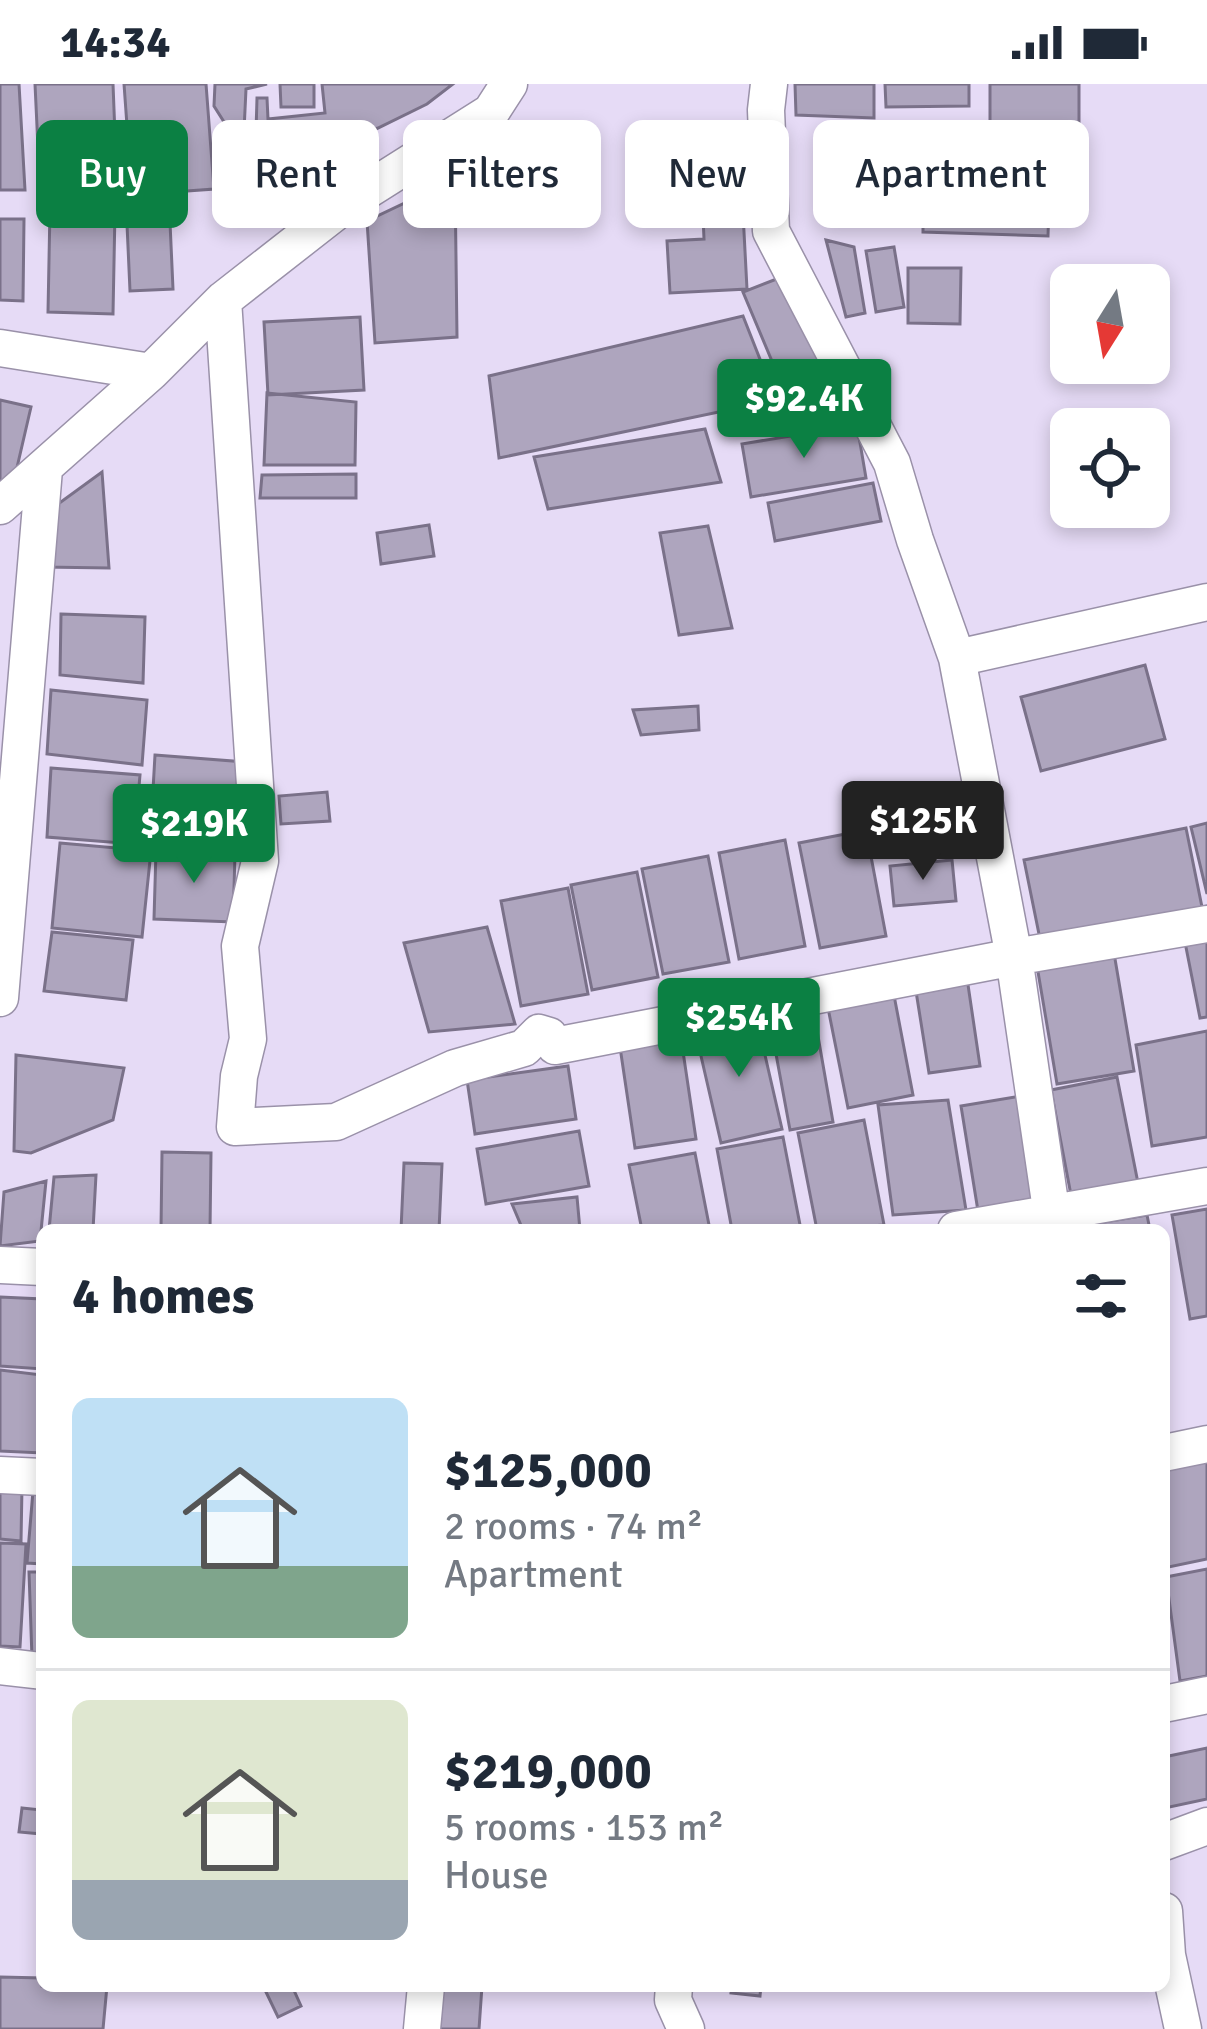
<!DOCTYPE html>
<html lang="en">
<head>
<meta charset="utf-8">
<style>
	body { margin:0; font-family:Signika,sans-serif; background:#f6f6f7; color:#1f2937; height:100vh; display:flex; flex-direction:column; font-size:45px; white-space:nowrap }
	* { box-sizing:border-box; margin:0 }
	p { font-size:39px; color:#747a83 }
	.icon { flex:none; width:66px; height:66px; fill:none; stroke:currentColor; stroke-width:2; stroke-linecap:round; stroke-linejoin:round }
	.map { position:relative; flex:1; overflow:hidden }
	.drawer { position:absolute; left:36px; top:1140px; width:1134px; height:768px; display:flex; flex-direction:column; background:#fff; border-radius:18px; box-shadow:0 6px 18px #0003 }
	.drawer>* { flex:none }
	.banner { position:absolute; left:36px; top:36px; width:1137px; height:108px; display:flex; gap:24px }
	.needle { width:78px; rotate:191deg }
	.controls { position:absolute; left:1050px; top:180px; display:grid; gap:24px }
	.controls a { display:grid; place-items:center; width:120px; height:120px; border-radius:18px; background:#fff; box-shadow:0 6px 18px #0003; font-size:60px }
	.price { position:absolute; translate:-50% -102px; padding:0 27px; border-radius:12px; background:#0b8043; color:#fff; font-size:39px; line-height:78px; filter:drop-shadow(0 3px 6px #0008) }
	.price::after { content:''; position:absolute; left:50%; top:72px; width:36px; height:27px; margin-left:-18px; background:inherit; clip-path:polygon(0 0,100% 0,50% 100%) }
	.price.on { background:#222; color:#fff }
	ul { padding:0; list-style:none }
	li { display:flex; align-items:center; gap:36px; height:300px; padding:0 36px }
	li+li { border-top:3px solid #e0e1e3 }
	li span { display:grid; place-items:center; flex:none; width:336px; height:240px; border-radius:18px; color:#555 }
	li>.icon { margin-inline-start:auto }
	span .icon { width:144px; height:144px; fill:#fffc; stroke-width:1 }
	li b { font-size:51px }
	h2 { display:flex; justify-content:space-between; align-items:center; height:144px; padding:0 36px; font-size:51px }
	.pill { padding:0 42px; border-radius:18px; background:#fff; box-shadow:0 6px 18px #0003; font-size:42px; line-height:108px }
	.pill.on { background:#0b8043; color:#fff }
	.status { display:flex; justify-content:space-between; align-items:center; height:84px; padding:0 60px; background:#fff; direction:ltr }
	.status svg { height:33px; fill:currentColor }
	.map>svg:first-child { display:block }
	.building { fill:#aea5be; stroke:#7a7189; stroke-width:3 }
	.lines { fill:none; stroke-linecap:round; stroke-linejoin:round }
	.minor-casing { stroke:#9a91a9; stroke-width:39 }
	.minor { stroke:#fff; stroke-width:36 }
</style>
</head>
<body>
<div class="status"><b>14:34</b><svg viewBox="0 0 49 12"><path d="M0 12V9h3v3zM5 12V6h3v6zM10 12V3h3v9zM15 12V0h3v12zM26 1h20v11H26zM47 4h2v5h-2z"/></svg></div>
<div class="map">
<svg width="1207" height="1945" viewBox="0 0 1207 1945">
	<rect width="100%" height="100%" fill="#e6dbf6"/>
	<path class="building" d="M0 0H19L25 106H0Z
		M35 0H113L117 102 40 106Z
		M124 0H206L214 105 132 111Z
		M215 0H267L246 5 243 68 214 22Z
		M280 0H314V23H281Z
		M322 0H453L427 20 378 44 321 66 255 82 257 14H267L268 35 325 29Z
		M795 0H874V34L796 31Z
		M885 0H969V22L886 23Z
		M990 0H1079V51H990Z
		M923 56 1051 57 1048 152 923 148Z
		M455 95 457 253 375 259 367 137Z
		M169 116 173 205 130 207 126 118Z
		M50 125 115 127 113 230 48 228Z
		M743 129 747 205 670 209 667 157 704 155 703 132Z
		M0 135H24L23 217 0 216Z
		M826 156 854 163 865 229 846 233Z
		M894 163 904 223 876 228 866 167Z
		M908 184H961L960 240 908 239Z
		M787 191 849 325 795 332 743 208Z
		M743 232 776 316 499 374 489 292Z
		M360 233 364 306 268 311 264 238Z
		M267 309 356 318 355 381H264Z
		M0 316 31 323 12 405 0 402Z
		M857 341 866 394 751 413 742 360Z
		M705 345 721 398 548 425 534 373Z
		M102 388 109 484 43 483V431Z
		M356 390V414H260L262 391Z
		M873 399 881 437 775 457 768 419Z
		M429 441 434 472 381 480 377 449Z
		M708 442 732 544 679 551 660 449Z
		M61 530 145 533 143 599 60 591Z
		M1145 581 1165 655 1041 687 1021 613Z
		M51 606 147 616 142 681 47 670Z
		M698 622 699 646 641 651 633 626Z
		M155 671 245 678 251 765 150 758Z
		M51 684 140 691 134 760 47 753Z
		M327 708 330 737 281 740 279 712Z
		M1207 739V810L1191 743Z
		M1186 744 1203 828 1041 860 1024 776Z
		M866 746 886 852 820 864 799 759Z
		M785 756 805 862 739 875 719 769Z
		M60 759 151 767 142 853 52 844Z
		M156 767 235 770 233 838 154 835Z
		M708 772 729 878 663 890 642 785Z
		M952 776 956 817 894 822 890 782Z
		M637 788 658 893 592 906 571 801Z
		M568 804 588 910 521 922 501 817Z
		M1207 822V933L1200 934 1179 828Z
		M487 843 515 940 429 948 404 859Z
		M52 848 133 856 126 916 44 907Z
		M1114 869 1134 987 1057 1000 1037 882Z
		M967 894 980 982 929 989 915 901Z
		M893 906 913 1011 848 1024 827 919Z
		M756 932 782 1045 721 1059 695 946Z
		M815 935 833 1038 790 1046 771 943Z
		M1207 947V1053L1152 1062 1136 961Z
		M681 954 696 1055 635 1064 620 963Z
		M16 971 124 984 113 1036 31 1069 14 1067Z
		M568 982 576 1035 475 1050 467 996Z
		M1117 993 1138 1099 1071 1111 1051 1006Z
		M1021 1012 1037 1117 978 1127 961 1022Z
		M948 1016 966 1126 893 1131 878 1021Z
		M864 1036 884 1141 817 1146 798 1049Z
		M579 1047 589 1102 486 1120 477 1065Z
		M783 1053 801 1146H732L717 1065Z
		M162 1068 211 1069 210 1146H161Z
		M695 1069 710 1146H642L629 1081Z
		M404 1079 442 1080 439 1146H401Z
		M96 1091 93 1146H49L54 1093Z
		M46 1097 40 1157 0 1162 4 1108Z
		M577 1113 580 1146H523L512 1120Z
		M1207 1125V1232L1190 1235 1172 1131Z
		M1147 1131 1150 1146H1073V1143Z
		M0 1213 42 1215V1285L0 1282Z
		M0 1286 42 1291V1369L0 1367Z
		M1207 1366V1475L1164 1484V1374Z
		M0 1401 22 1403 21 1457 0 1455Z
		M33 1407H42V1480L27 1479Z
		M0 1459 26 1460 20 1563 0 1562Z
		M1207 1485V1592L1180 1597 1166 1493Z
		M29 1488H42V1574H32Z
		M1207 1664V1715L1165 1724 1164 1673Z
		M22 1724 42 1726V1750L19 1748Z
		M0 1893 42 1894V1902H107L103 1945H0Z
		M274 1902H292L301 1922 278 1933 265 1906Z
		M435 1902H482L479 1945H432Z
		M732 1902H761L760 1912 731 1909Z"/>
	<g class="lines">
		<g class="minor-casing">
			<path id="minor" d="M769 0 766 26 771 147 892 379 915 456 957 574 1014 873 1054 1146
				M223 216 260 777 240 862 248 955 239 992 235 1043 336 1038 455 984 524 964 539 949 549 952 555 962 1014 873 1207 840
				M0 264 151 288
				M0 422 151 288 223 216 347 119 491 28 509 0
				M957 574 1207 518
				M0 914 44 385
				M956 1146 1207 1102
				M0 1181 42 1183
				M1164 1369 1207 1360
				M0 1391 42 1393
				M0 1582 42 1587
				M1164 1620 1207 1611
				M1164 1758 1207 1742
				M1164 1827 1167 1871 1183 1945
				M674 1902 673 1916 686 1945
				M422 1945 426 1902"/>
		</g>
		<use href="#minor" class="minor"/>
	</g>
</svg>
<div class="controls">
<a><svg class="needle" viewBox="-14 -14 28 28"><path d="M0-13l5 13h-10z" fill="#e53935"/><path d="M0 13l5-13h-10z" fill="#747a83"/></svg></a>
<a><svg class="icon" aria-label="locate" viewBox="0 0 24 24"><circle cx="12" cy="12" r="6"/><path d="M12 2v4M12 18v4M2 12h4M18 12h4"/></svg></a>
</div>
<b class="price" style="left:804px;top:377px">$92.4K</b>
<b class="price on" style="left:923px;top:799px">$125K</b>
<b class="price" style="left:194px;top:802px">$219K</b>
<b class="price" style="left:739px;top:996px">$254K</b>
<div class="banner">
<a class="pill on">Buy</a>
<a class="pill">Rent</a>
<a class="pill">Filters</a>
<a class="pill">New</a>
<a class="pill">Apartment</a>
</div>
<section class="drawer">
<h2>4 homes<svg class="icon" aria-label="filters" viewBox="0 0 24 24"><path d="M4 7h16M4 17h16"/><circle cx="9" cy="7" r="2"/><circle cx="15" cy="17" r="2"/></svg></h2>
<ul>
<li><span style="background:linear-gradient(#bfe0f5 70%,#7fa58c 0)"><svg class="icon" aria-label="home" viewBox="0 0 24 24"><path d="M3 11l9-7 9 7M6 9v11h12V9"/></svg></span><div><b>$125,000</b><p>2 rooms · 74 m²</p><p>Apartment</p></div></li>
<li><span style="background:linear-gradient(#dfe7d0 75%,#9aa5b1 0)"><svg class="icon" aria-label="home" viewBox="0 0 24 24"><path d="M3 11l9-7 9 7M6 9v11h12V9"/></svg></span><div><b>$219,000</b><p>5 rooms · 153 m²</p><p>House</p></div></li>
</ul>
</section>
</div>
</body>
</html>
